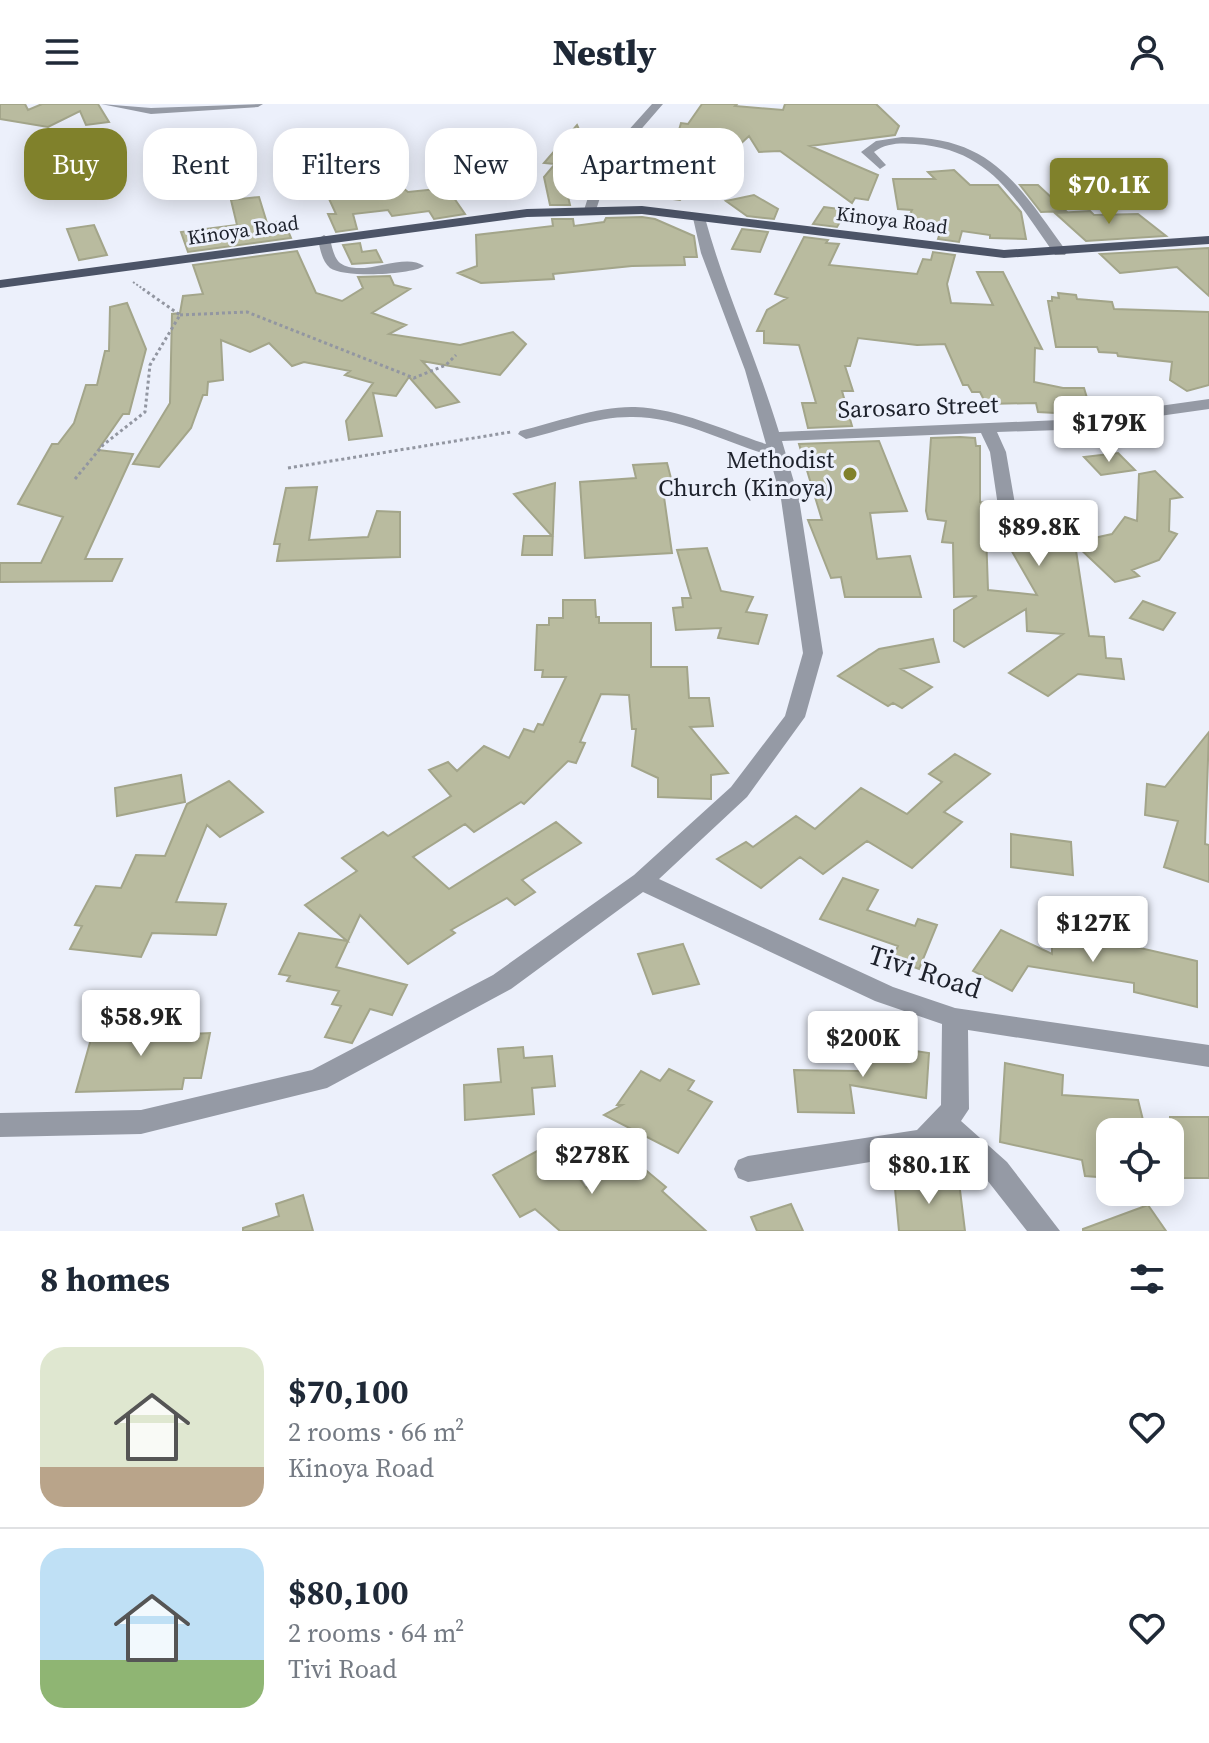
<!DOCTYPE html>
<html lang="en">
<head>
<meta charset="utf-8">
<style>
	body { margin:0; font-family:"Source Serif 4",serif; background:#f2f2f3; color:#1f2937; height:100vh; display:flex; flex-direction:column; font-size:30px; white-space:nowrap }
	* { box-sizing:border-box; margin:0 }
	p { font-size:26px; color:#747a83 }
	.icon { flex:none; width:44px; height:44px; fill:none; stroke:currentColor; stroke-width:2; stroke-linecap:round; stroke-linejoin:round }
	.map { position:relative; height:1127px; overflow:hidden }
	.sheet { display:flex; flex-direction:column; background:#fff; flex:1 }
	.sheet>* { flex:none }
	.top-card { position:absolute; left:24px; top:24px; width:800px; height:72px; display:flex; gap:16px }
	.tools { position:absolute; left:1096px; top:1014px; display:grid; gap:16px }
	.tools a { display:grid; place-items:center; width:88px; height:88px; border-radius:16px; background:#fff; box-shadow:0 4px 20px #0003; font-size:40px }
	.price { position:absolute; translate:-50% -68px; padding:0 18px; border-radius:8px; background:#fff; color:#222; font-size:26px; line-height:52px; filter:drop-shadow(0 2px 4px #0008) }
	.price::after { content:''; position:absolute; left:50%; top:48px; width:24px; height:18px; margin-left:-12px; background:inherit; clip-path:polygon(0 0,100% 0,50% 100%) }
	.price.current { background:#80812b; color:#fff }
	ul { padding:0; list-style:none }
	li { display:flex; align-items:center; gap:24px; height:200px; padding:0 40px }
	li+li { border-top:2px solid #e0e1e3 }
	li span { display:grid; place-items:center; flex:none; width:224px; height:160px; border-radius:24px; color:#555 }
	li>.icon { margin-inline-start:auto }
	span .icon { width:96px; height:96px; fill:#fffc; stroke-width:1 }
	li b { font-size:34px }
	h2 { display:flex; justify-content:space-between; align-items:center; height:96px; padding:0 40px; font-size:34px }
	.chip { padding:0 28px; border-radius:24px; background:#fff; box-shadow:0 4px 20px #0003; font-size:28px; line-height:72px }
	.chip.current { background:#80812b; color:#fff }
	header { display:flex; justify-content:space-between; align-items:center; height:104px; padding:0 40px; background:#fff; font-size:36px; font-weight:800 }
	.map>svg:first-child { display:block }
	.building { fill:#b9bb9f; stroke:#a3a58a; stroke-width:2 }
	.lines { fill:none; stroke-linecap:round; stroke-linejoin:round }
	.path-far1 { stroke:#9296a1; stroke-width:2; stroke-dasharray:2 2; stroke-linecap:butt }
	.path { stroke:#9296a1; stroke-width:3; stroke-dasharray:3 3; stroke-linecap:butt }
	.minor { fill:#959aa5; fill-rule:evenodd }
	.major { fill:#4c5467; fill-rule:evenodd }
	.poi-dot { fill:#80812b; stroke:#ecf0fb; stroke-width:3 }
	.labels { text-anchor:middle; stroke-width:6; stroke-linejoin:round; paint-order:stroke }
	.far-street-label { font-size:20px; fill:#1d212b; stroke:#ecf0fb }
	.street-label { font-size:24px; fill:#1d212b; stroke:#ecf0fb }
	.poi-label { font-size:24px; fill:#1d212b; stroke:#ecf0fb; text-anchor:end }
	.near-street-label { font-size:28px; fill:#1d212b; stroke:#ecf0fb }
</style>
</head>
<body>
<header><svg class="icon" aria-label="menu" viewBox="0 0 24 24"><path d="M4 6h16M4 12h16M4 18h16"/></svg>Nestly<svg class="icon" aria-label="person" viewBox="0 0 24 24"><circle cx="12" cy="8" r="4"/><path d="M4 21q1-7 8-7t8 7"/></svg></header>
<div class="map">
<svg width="1209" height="1127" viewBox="0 0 1209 1127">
	<rect width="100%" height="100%" fill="#ecf0fb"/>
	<path class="building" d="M0 0H25L28 6 42 0H98L109 18 86 21 80 7 48 23 0 15Z
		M702 0H737L735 2 783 6 785 0H876L899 22 895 31 810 42 878 71 868 96 855 94 852 99 780 47 759 48 749 32 680 96 621 88 641 58 669 61 681 19 688 20Z
		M577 21 589 48 565 80 570 101H550L544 73 555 60 544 59Z
		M954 66 970 81H998L1021 108 1026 135 990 134V131L962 127 959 138 938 135 942 123 906 118 912 106 898 105 893 75H935L928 68Z
		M398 80 408 88 447 84 465 110 434 115 429 107 392 112 388 106 353 110 357 125 336 128 328 110H336L325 86 350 83 352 87Z
		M1020 81H1038L1066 107 1041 108Z
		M754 91 778 105 774 115 747 112 726 97Z
		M259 93 267 119 284 117 291 134 188 148 181 128 237 121 231 96Z
		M824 103 847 106 837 123 813 120Z
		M1090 107 1094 111 1138 110 1166 132 1086 137 1055 109Z
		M642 113 655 115 694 132 697 153H684L685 161 632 162 553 170 554 175 481 179 458 169 477 162 476 131 553 122 552 115H573L574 122 604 118 606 114Z
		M94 121 107 151 79 156 67 125Z
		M742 125 768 128 760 148 732 145Z
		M804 133 828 136 826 139 839 140 829 161 917 170 923 155 931 156 933 148 955 151 947 180 951 199 993 201 977 168H1003L1042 245 1035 244 1034 278 1063 284H1084L1090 304 1071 303 1073 310 1038 308 1036 299 986 300 980 288H972L968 281H963L945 240 917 241 858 234 850 262H845L853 287H842L852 322 808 324 802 299H816L799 241 764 239V227H757L767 206 787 194 775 190Z
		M360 139 362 148 376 146 382 158 352 160 343 141Z
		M1209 144V192L1177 163 1120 169 1100 150Z
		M297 147 316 189 342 197 363 184 358 173 390 172 394 181 410 185 372 209 406 221 389 230 460 241 513 228 526 240 500 271 422 257 459 298 436 304 409 273 396 292 373 289 382 332 349 336 346 317 373 279 345 271 350 267 304 258 292 262 269 239 250 248 221 236 223 276 208 278 207 291H203L191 324 159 363 133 360 170 299 172 210 180 209 183 192 203 190 193 161Z
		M1058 189 1076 191 1077 195 1112 198 1114 205 1209 208V281L1187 287 1170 276 1172 258 1118 252 1117 249 1099 248 1097 243H1056L1048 197H1052V193L1059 194Z
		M127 199 146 245 129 310H123L98 346 133 350 85 455H122L112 477 0 478V459H41L63 413 18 400 52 340H58L74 319 86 281H97L105 247H109L110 203Z
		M960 333 975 334 976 342H980V398L985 399 988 486 1037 491 1006 437 1047 434 1053 443 1112 430 1125 413 1137 417 1139 370 1155 367 1182 393 1170 395 1169 427 1177 430 1159 456 1132 466 1139 472 1115 478 1075 440 1089 532 1104 533 1106 554 1121 555 1124 575 1078 570 1048 592 1009 569 1063 530 1027 527 1026 505 964 543 954 537V506L977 492 954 493 953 439 942 438 946 417 928 415 926 407 931 334Z
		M879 337 907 407 870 409 877 455 910 452 921 493H845L841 473 831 474 808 416H822L799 340Z
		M1118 349 1135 366 1101 371 1084 353Z
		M667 359 672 378 662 379 672 449 585 454 580 378 636 374 633 361Z
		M555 379 552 451H522L524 432H552L514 390Z
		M317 383 309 436 368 433 377 407 400 408V453L277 457 280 440H274L286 384Z
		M707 444 721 487 753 493 746 508 767 511 758 540 718 534 721 524 676 526 673 504 683 503 682 494H691L677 446Z
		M563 496H595L596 513H599V519H651V563H687L689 594H709L713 622 690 623 728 669 711 671V695L658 693V674L632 662 636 625H632L629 591 601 590 580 638 585 639 576 659 568 657 524 700 521 698 474 728 465 720 413 753 449 785 556 718 581 739 522 776 535 788 515 801 507 794 451 826 455 829 408 860 360 811 336 863 407 881 392 911 370 905 352 939 325 933 341 902 332 900 339 887 287 877 290 872 279 870 299 829 347 837 305 801 357 767 342 754 383 728 388 732 451 692 429 666 448 658 457 667 484 642 509 654 524 625 534 628 538 620 543 621 566 573H542L543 566H535L537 521H549V514H563Z
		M1143 497 1175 509 1163 526 1130 514Z
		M933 535 939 558 901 565 932 583 902 604 893 599 888 602 838 572 879 545Z
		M1209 628 1205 740 1209 741V778L1164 763 1178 717 1145 711 1147 680 1165 683Z
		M955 650 990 670 944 708 962 718 912 764 867 737 823 770 800 753 761 784 717 755 746 738 753 743 796 712 815 725 861 684 907 710 942 678 929 670Z
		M181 671 185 698 117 712 115 684Z
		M229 677 263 708 220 733 207 721 176 798 226 800 216 831 152 829 141 853 70 845 82 822 75 821 96 782 121 784 136 751 165 752 187 700Z
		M1011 730 1071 738 1073 771 1011 763Z
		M843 774 878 786 867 806 915 822 918 815 937 821 919 865 892 855 898 842 820 815Z
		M1052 824 1118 834V839L1197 857V903L1134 888V879L1028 862 1012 887 973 867 1001 826 1052 850Z
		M683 840 699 880 653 890 638 850Z
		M172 918 169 931 210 929 201 974H184L182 985 76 988 95 921Z
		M863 939 929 949 926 994 850 981 854 1009 798 1008 794 966 860 967Z
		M523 943 524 954 552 952 555 982 532 984 534 1010 465 1016 464 981 501 978 498 945Z
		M1005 959 1063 971 1062 991 1138 996 1146 1028H1110V1074L1085 1072 1082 1056 1000 1038Z
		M669 965 694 977 688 986 712 998 678 1049 604 1011 622 1001H617L641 967 660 977Z
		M1170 1013H1209V1074H1174L1170 1062Z
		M550 1040H556L586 1084 624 1048 666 1083 662 1087 706 1127H560L535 1105 520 1113 493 1071Z
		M894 1074 959 1078 965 1127H899Z
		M303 1091 313 1127H243V1124L279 1112 276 1100Z
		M791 1100 803 1127H757L751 1113Z
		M1148 1101 1166 1127H1083V1125Z"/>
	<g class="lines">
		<path class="path-far1" d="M133 178 146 187"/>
		<path class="path" d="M180 211 247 208 414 274 446 261 456 251
			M288 364 511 328
			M75 375 103 341 145 308 150 261 180 211 143 185"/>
		<path class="minor" d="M101 0 151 4 263 0 258 3 151 10Z
			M652 0H663L611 60 596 106 586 109 584 106 599 59Z
			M902 33C993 33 1018 81 1067 148L1065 151H1055C1015 95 991 45 915 40 900 39 886 39 874 48L886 61 880 65 861 48 876 37Z
			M699 110 705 114C725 187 757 255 779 328L1060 316 1209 295V305L1060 326 997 328 1006 348 1020 429 1011 434 1002 429 990 348 981 329 782 337 799 395 823 549 805 613 747 693 659 775 893 883 955 904 1209 941V963L968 926 969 1005 961 1017 1007 1058 1060 1127H1027L987 1076 944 1036 935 1046 925 1049 748 1078 738 1074 734 1065 738 1056 748 1052 917 1026 941 1001 942 920 875 897 643 788 511 885 327 984 141 1030 0 1033V1009L141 1006 312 966 493 871 634 771 731 683 785 612 803 549 781 395 769 351C724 338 678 312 630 313 596 313 560 327 526 335L518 330 520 327C557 318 598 302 635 303 681 305 723 326 766 340L745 266 701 149 693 114Z
			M324 131 330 135C332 143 334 154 340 159 363 175 403 147 424 162 411 171 344 174 330 164 322 157 320 145 318 135Z"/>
		<path class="major" d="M642 102 1004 146 1209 132V140L1004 154 642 110 527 113 0 184V176L527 105Z"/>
	</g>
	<circle class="poi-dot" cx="850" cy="370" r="8"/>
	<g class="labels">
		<g class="far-street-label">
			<text transform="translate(892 116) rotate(7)" y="7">Kinoya Road</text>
			<text transform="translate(243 126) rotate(-8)" y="7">Kinoya Road</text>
		</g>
		<g class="street-label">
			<text transform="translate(918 303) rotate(-2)" y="8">Sarosaro Street</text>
		</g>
		<g class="poi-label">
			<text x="834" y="364">Methodist<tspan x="834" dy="28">Church (Kinoya)</tspan></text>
		</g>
		<g class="near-street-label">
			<text transform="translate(925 867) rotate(18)" y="10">Tivi Road</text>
		</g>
	</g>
</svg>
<div class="tools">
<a><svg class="icon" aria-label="locate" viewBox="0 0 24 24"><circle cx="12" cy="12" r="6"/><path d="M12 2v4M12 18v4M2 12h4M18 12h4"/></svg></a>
</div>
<b class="price current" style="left:1109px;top:122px">$70.1K</b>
<b class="price" style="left:1109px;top:360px">$179K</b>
<b class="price" style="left:1039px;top:464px">$89.8K</b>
<b class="price" style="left:1093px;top:860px">$127K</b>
<b class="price" style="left:141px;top:954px">$58.9K</b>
<b class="price" style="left:863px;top:975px">$200K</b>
<b class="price" style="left:592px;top:1092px">$278K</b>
<b class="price" style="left:929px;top:1102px">$80.1K</b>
<div class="top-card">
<a class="chip current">Buy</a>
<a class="chip">Rent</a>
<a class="chip">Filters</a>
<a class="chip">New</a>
<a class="chip">Apartment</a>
</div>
</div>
<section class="sheet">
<h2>8 homes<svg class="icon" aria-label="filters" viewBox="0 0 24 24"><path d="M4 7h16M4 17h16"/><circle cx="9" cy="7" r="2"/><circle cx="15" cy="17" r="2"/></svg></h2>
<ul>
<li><span style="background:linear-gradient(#dfe7d0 75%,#b9a48a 0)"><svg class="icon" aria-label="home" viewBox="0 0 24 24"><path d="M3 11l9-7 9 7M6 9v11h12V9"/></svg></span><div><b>$70,100</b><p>2 rooms · 66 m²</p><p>Kinoya Road</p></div><svg class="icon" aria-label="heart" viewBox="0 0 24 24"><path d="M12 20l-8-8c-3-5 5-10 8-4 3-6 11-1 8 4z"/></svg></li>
<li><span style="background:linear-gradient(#bfe0f5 70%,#8fb573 0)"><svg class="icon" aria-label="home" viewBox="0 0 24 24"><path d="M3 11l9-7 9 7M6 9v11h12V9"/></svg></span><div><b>$80,100</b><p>2 rooms · 64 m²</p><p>Tivi Road</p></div><svg class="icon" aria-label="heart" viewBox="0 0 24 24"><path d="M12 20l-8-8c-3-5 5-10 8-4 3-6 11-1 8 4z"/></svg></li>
</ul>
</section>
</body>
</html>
